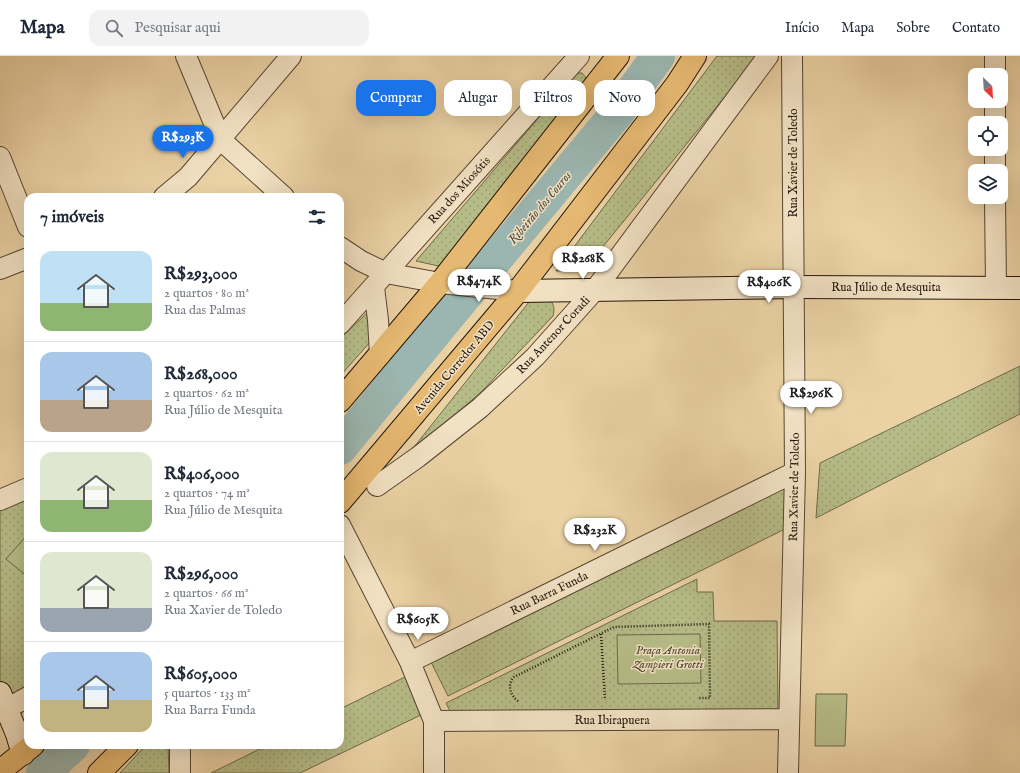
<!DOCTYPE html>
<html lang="pt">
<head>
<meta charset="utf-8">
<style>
	body { margin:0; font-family:"IM FELL English",serif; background:#f2f2f3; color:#1f2937; height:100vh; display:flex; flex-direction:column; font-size:15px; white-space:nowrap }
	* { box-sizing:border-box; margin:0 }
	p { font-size:13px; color:#747a83 }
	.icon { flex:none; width:22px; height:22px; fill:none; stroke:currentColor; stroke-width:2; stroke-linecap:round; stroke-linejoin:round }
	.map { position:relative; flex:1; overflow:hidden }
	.side { position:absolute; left:24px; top:137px; width:320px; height:556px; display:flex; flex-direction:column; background:#fff; border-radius:12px; box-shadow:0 4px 16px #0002 }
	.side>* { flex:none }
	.hud { position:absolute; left:356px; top:24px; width:380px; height:36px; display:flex; gap:8px }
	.needle { width:26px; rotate:155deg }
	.fabs { position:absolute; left:968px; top:12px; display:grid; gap:8px }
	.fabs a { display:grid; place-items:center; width:40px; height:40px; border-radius:8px; background:#fff; box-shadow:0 4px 16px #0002; font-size:20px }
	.price { position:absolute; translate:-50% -34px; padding:0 9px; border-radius:14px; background:#fff; color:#222; font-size:13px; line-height:26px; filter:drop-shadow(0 1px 2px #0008) }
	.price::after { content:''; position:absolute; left:50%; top:24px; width:12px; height:9px; margin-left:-6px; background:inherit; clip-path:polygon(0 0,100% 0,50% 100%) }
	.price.active { background:#1a73e8; color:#fff }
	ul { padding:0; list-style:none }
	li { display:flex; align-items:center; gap:12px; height:100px; padding:0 16px }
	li+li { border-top:1px solid #e0e1e3 }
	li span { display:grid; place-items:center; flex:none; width:112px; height:80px; border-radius:12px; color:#555 }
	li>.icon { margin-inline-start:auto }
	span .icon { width:48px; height:48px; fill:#fffc; stroke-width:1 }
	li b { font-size:17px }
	h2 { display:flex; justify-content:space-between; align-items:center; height:48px; padding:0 16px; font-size:17px }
	.pill { padding:0 14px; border-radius:12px; background:#fff; box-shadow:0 4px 16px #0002; font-size:14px; line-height:36px }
	.pill.active { background:#1a73e8; color:#fff }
	header { display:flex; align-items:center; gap:24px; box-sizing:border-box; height:56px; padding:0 20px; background:#fff; border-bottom:1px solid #e0e1e3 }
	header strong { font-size:19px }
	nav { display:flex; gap:22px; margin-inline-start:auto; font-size:14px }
	.search { width:280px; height:36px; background:#f2f2f3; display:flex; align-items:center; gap:10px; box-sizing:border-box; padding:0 14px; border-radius:12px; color:#747a83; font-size:15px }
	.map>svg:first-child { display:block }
	.grass { fill:url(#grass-dots); stroke:#6d694a }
	.garden { fill:#b6bc87; stroke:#6d694a }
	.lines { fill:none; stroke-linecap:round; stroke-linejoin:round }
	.river { stroke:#9bb6b0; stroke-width:34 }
	.street-casing { stroke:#564533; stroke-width:22 }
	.secondary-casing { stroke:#24160d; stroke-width:24 }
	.highway-casing { stroke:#24160d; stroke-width:24 }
	.path { stroke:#24160d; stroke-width:2.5; stroke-dasharray:1 2; stroke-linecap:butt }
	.street { stroke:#f2e2c4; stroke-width:20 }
	.secondary { stroke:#f2e2c4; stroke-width:22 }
	.highway { stroke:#e6b972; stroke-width:22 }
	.labels { text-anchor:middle; stroke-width:3; stroke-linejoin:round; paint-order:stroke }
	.street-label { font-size:12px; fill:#24160d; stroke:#f2e2c4 }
	.park-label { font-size:12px; font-style:italic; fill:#504832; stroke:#f2e2c4 }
	.water-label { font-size:13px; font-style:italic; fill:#4e4e46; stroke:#f2e2c4 }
</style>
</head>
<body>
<header>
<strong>Mapa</strong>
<div class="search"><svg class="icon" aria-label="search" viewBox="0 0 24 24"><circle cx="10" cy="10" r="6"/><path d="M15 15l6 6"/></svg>Pesquisar aqui</div>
<nav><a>Início</a><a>Mapa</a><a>Sobre</a><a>Contato</a></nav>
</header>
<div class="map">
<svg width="1020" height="717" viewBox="0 0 1020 717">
	<defs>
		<pattern id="grass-dots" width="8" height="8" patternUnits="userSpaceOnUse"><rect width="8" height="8" fill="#b6bc87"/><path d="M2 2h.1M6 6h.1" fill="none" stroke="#9ca173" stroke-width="1.8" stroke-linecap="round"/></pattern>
	</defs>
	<rect width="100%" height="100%" fill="#ebd2a5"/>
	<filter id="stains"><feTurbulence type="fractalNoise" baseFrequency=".005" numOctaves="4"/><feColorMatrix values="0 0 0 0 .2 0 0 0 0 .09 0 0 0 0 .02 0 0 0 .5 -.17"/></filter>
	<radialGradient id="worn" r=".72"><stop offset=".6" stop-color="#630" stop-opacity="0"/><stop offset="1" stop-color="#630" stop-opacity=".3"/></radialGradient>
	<path class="grass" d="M717 0H758L584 214 556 215Z
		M577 17H582L586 22 571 48 443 211 416 205Z
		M539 241 549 242C554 249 555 252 553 260L482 335 403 405 529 246Z
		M369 255 371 285 340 320V283Z
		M1020 310V358L816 462 820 407Z
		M785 421V473L448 640 429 602Z
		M28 438V636L8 647 0 627V450Z
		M697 523V536H713L714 565H777L778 657 453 661 446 647Z
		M405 621 423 658 300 717H211L268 689H340V653Z
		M146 689H168L169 717H120Z"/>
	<path class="garden" d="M28 478V521L6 503Z
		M700 578 701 627 618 628 617 579Z
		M816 638H847L845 690H815Z"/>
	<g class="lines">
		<path class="river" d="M340 392 449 259 617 57 658 0
			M43 717 73 689"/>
		<g class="street-casing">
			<path id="street" d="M186 0 221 84 284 141
				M995 0V19
				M995 45V67
				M995 93V115
				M0 101 28 171
				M164 141 188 121 291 0
				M995 141 996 232
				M340 191 361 205 386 217 440 227 518 235
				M0 213 28 202
				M374 231 378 264 380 299
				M340 268 579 0
				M377 430 418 401 480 352 535 301 594 235 768 0
				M0 444 28 432
				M340 469 410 606 434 665V717
				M410 606 795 416
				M6 653 28 641
				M434 665 789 663
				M180 689V717
				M788 717 795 416 792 0"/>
		</g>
		<g class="secondary-casing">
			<path id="secondary" d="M518 235 794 231 1020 232
				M0 637 17 678 23 698"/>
		</g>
		<g class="highway-casing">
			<path id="highway" d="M340 345 440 227 618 0
				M340 446 518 235 677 28 695 0
				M0 715 33 689
				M99 717 127 689"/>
		</g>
		<path class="path" d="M601 578 605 644
			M518 645C510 639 507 628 514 621L614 571 709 568 710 642H699"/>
		<use href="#street" class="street"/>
		<use href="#secondary" class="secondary"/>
		<use href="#highway" class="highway"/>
	</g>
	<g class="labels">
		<g class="street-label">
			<text transform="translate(793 107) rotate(-90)" y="4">Rua Xavier de Toledo</text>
			<text transform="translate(459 134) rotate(-48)" y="4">Rua dos Miosótis</text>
			<text x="886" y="235">Rua Júlio de Mesquita</text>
			<text transform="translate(553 279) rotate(-47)" y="4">Rua Antenor Coradi</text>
			<text transform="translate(454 311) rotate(-50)" y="4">Avenida Corredor ABD</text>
			<text transform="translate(794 431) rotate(-89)" y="4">Rua Xavier de Toledo</text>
			<text transform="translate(549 537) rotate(-26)" y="4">Rua Barra Funda</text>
			<text x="612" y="668">Rua Ibirapuera</text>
		</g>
		<g class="park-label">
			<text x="668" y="598">Praça Antonia<tspan x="668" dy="14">Zampieri Grotti</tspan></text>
		</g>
		<g class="water-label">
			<text transform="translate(539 151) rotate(-50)" y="5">Ribeirão dos Couros</text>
		</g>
	</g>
	<rect width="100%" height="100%" filter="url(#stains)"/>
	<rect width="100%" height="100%" fill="url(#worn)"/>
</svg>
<div class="fabs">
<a><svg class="needle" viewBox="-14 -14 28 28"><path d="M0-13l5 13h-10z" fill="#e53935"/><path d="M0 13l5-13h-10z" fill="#747a83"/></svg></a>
<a><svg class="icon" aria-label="locate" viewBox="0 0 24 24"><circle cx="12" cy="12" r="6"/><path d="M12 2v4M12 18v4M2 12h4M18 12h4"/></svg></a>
<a><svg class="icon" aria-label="layers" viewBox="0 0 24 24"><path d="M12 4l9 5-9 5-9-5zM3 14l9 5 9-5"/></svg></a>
</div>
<b class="price active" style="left:183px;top:103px">R$293K</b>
<b class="price" style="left:583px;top:224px">R$268K</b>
<b class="price" style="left:479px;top:247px">R$474K</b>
<b class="price" style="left:769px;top:248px">R$406K</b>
<b class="price" style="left:811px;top:359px">R$296K</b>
<b class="price" style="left:595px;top:496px">R$232K</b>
<b class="price" style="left:418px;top:585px">R$605K</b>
<div class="hud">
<a class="pill active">Comprar</a>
<a class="pill">Alugar</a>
<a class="pill">Filtros</a>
<a class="pill">Novo</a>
</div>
<section class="side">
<h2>7 imóveis<svg class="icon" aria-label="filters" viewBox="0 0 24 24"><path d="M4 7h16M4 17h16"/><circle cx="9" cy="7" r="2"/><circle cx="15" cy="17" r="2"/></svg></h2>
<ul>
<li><span style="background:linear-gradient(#bfe0f5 65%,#8fb573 0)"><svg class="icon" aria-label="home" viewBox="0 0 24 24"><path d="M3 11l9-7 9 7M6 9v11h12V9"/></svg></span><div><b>R$293,000</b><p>2 quartos · 80 m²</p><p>Rua das Palmas</p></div></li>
<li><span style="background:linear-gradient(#a9c7e8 60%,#b9a48a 0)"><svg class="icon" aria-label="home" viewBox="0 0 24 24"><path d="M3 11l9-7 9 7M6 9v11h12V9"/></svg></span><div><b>R$268,000</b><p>2 quartos · 62 m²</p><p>Rua Júlio de Mesquita</p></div></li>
<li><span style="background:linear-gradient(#dfe7d0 60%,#8fb573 0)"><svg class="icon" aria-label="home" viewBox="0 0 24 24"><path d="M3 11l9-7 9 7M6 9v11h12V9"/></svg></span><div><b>R$406,000</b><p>2 quartos · 74 m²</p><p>Rua Júlio de Mesquita</p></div></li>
<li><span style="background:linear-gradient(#dfe7d0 70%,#9aa5b1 0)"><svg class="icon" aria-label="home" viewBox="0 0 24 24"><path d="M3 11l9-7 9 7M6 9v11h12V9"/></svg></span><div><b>R$296,000</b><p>2 quartos · 66 m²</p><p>Rua Xavier de Toledo</p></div></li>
<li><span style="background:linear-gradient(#a9c7e8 60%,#c2b280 0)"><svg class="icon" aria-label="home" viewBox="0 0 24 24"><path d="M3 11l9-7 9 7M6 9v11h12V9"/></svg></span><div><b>R$605,000</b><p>5 quartos · 133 m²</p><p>Rua Barra Funda</p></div></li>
</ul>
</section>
</div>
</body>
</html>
